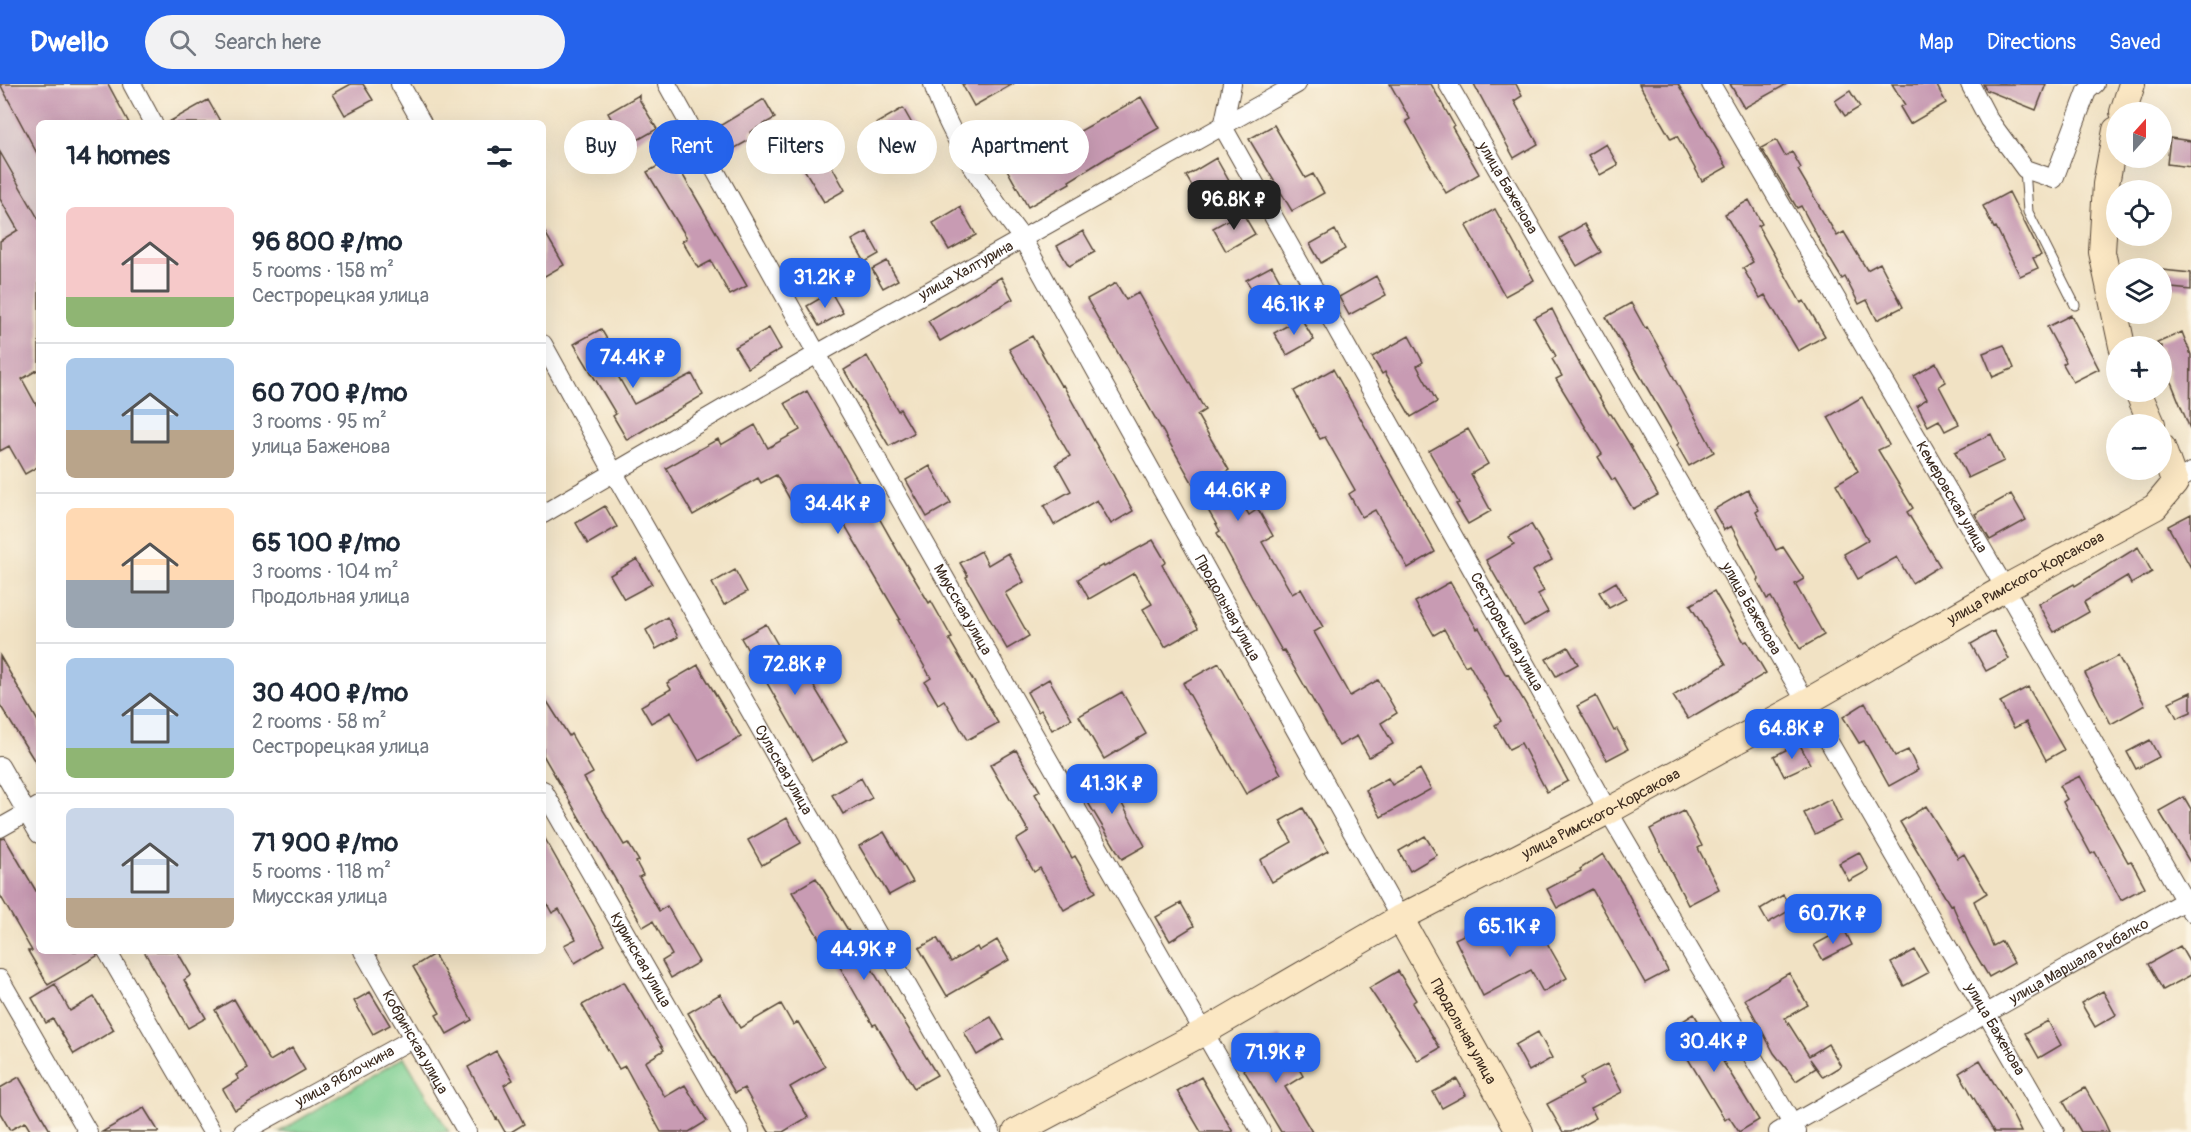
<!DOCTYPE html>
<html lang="en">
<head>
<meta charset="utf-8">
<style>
	body { margin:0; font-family:Pangolin,sans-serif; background:#f2f2f3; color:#1f2937; height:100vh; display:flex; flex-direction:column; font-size:22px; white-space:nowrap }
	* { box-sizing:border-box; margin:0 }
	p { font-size:20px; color:#747a83 }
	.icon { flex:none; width:33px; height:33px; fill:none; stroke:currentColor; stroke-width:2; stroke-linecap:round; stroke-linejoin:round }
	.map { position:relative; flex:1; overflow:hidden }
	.drawer { position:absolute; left:36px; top:36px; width:510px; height:834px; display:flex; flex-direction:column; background:#fff; border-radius:9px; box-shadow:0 6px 24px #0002 }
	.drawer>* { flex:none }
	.guide { position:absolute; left:564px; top:36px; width:570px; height:54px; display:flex; gap:12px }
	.needle { width:39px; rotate:21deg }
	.fabs { position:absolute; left:2106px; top:18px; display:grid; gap:12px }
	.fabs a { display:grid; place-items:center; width:66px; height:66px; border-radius:50%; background:#fff; box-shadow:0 6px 24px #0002; font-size:30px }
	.price { position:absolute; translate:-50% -51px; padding:0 14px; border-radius:12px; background:#2563eb; color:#fff; font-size:20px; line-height:39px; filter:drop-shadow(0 2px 3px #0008) }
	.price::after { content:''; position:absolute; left:50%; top:36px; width:18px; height:14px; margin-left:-9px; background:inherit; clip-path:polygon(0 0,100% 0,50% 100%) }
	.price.selected { background:#222; color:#fff }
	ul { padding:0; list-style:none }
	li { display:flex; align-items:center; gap:18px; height:150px; padding:0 30px }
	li+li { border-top:2px solid #e0e1e3 }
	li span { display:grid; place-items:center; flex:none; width:168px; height:120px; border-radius:9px; color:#555 }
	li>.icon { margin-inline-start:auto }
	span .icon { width:72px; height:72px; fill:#fffc; stroke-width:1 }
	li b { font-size:26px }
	h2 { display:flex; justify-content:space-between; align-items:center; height:72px; padding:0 30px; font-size:26px }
	.pill { padding:0 21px; border-radius:27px; background:#fff; box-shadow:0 6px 24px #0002; font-size:21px; line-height:54px }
	.pill.selected { background:#2563eb; color:#fff }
	header { display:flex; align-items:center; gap:36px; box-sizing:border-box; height:84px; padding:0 30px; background:#2563eb; color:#fff }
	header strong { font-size:28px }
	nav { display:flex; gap:33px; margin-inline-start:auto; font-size:21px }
	.search { width:420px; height:54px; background:#f2f2f3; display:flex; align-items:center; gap:15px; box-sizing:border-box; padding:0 21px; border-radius:33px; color:#747a83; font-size:22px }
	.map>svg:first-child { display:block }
	.industrial { fill:#d2bec5 }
	.green { fill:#7bcf92; stroke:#5b7c58; stroke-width:1.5 }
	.building { fill:#c89bb3 }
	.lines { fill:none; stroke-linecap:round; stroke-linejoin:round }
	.service-casing { stroke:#564637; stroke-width:11 }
	.minor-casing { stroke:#564637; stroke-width:20 }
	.secondary-casing { stroke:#564637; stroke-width:28 }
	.service { stroke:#fff; stroke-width:9 }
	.minor { stroke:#fff; stroke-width:18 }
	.secondary { stroke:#fbe7c3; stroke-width:26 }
	.labels { text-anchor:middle; stroke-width:4.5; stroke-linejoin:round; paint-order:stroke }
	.street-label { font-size:15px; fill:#3b2a1e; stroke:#fcf5e5 }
</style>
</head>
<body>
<header>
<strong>Dwello</strong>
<div class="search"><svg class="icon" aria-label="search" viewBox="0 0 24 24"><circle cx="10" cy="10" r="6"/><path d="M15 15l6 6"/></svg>Search here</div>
<nav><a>Map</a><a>Directions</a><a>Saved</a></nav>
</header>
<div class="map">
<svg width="2191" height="1048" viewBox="0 0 2191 1048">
	<rect width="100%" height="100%" fill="#fcf5e5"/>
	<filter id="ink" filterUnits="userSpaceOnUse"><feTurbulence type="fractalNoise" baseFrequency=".0167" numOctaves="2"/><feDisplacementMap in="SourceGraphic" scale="12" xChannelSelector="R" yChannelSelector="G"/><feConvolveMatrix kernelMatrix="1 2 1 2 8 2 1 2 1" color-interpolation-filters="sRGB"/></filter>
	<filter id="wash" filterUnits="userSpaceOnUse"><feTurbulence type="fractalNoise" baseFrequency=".008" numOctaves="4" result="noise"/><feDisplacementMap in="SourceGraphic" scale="24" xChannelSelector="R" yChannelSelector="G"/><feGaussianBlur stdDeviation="1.35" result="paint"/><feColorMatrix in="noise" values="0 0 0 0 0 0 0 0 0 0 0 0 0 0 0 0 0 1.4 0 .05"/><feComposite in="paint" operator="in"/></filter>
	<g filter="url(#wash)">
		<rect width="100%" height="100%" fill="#f1e2c4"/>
		<path class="industrial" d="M0 0H108L129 39H39V285L0 308Z"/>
		<path class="green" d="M404 973 449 1048H279Z"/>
		<g id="blocks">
			<path class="building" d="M0 0H108L129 39H39V73Z
				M351 0H363L373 16 345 31 333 10Z
				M962 0H1013L974 22Z
				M1390 0H1431L1454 41 1452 43 1479 90 1446 109 1406 37 1410 35Z
				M1474 0H1516L1522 12 1514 17 1538 60 1514 74Z
				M1639 0H1678L1727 83 1702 97 1677 52 1671 55Z
				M1730 0H1787L1744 24Z
				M1892 0H1936L1946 19 1910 40 1900 23 1905 21Z
				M1983 0H2046L2036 26 1986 6Z
				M1850 7 1860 23 1845 32 1835 17Z
				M639 11V15L657 45 627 62 608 29Z
				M1141 13 1159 44 1108 73 1069 97 1070 99 1028 123 1005 82 1047 58 1050 64Z
				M764 15 775 34 750 48 753 54 721 72 708 49Z
				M208 16 221 39H167Z
				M903 24 920 54 894 69 877 39Z
				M1274 41 1305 94 1313 90 1324 109 1292 127 1249 55Z
				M2170 54 2191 57V83L2167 80Z
				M1776 56 1785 72 1792 68 1801 84 1798 86 1837 152 1844 148 1867 186 1880 179 1903 223 1877 236 1867 216 1859 220 1845 193 1842 195 1827 170 1801 122 1797 124 1761 64Z
				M1606 60 1618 81 1600 91 1588 71Z
				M0 68 39 136V285L22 295 39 326V382L25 390 9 362 0 367V157L18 146 0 115Z
				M826 72 845 106 824 118 804 85Z
				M673 74 747 202 730 211 711 177 698 184 682 157 687 154 647 88Z
				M1216 74 1229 97 1199 114 1186 92Z
				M2009 108 2041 171 2033 174 2038 184 2020 192 1996 143 1994 144 1983 122Z
				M1749 116 1762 140 1758 142 1801 219 1804 217 1825 252 1798 267 1765 211 1760 214 1743 184 1753 178 1725 130Z
				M960 123 976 151 949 166 933 139Z
				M1495 125 1534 196 1505 212 1466 142Z
				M1242 128 1255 150 1226 167 1213 144Z
				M1584 140 1601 168 1577 182 1560 154Z
				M543 145 564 181 543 193Z
				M1335 146 1345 165 1321 179 1310 160Z
				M1083 147 1095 168 1069 182 1057 162Z
				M867 148 879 170 865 178 852 156Z
				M887 177 898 196 883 204 872 185Z
				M1272 182 1283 202 1258 216 1246 196Z
				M2162 186 2191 189V206L2162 203Z
				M1376 192 1386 211 1349 231 1339 213Z
				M1001 193 1013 215 940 257 928 237Z
				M1116 199 1126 216 1138 209 1205 326 1197 331 1229 386 1224 389 1249 431 1258 425 1273 452 1262 458 1292 510 1301 505 1323 543 1314 548 1350 612 1378 596 1397 629 1381 639 1393 660 1369 673 1357 652 1339 662 1284 566 1282 567 1260 528 1217 449 1220 447 1087 215Z
				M831 208 843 229 819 242 807 222Z
				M1631 219 1645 244 1647 243 1668 280 1667 281 1714 368 1689 382 1677 361 1679 359 1606 233Z
				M1552 225 1578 277 1609 330H1611L1627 356 1658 411 1633 425 1615 395 1612 396 1598 373 1602 370 1556 295 1562 292 1552 275 1556 272 1534 234Z
				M2071 231 2099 285 2073 298 2063 280 2066 278 2047 243Z
				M1301 234 1314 256 1287 271 1274 249Z
				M769 244 781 265 748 284 735 263Z
				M601 245 618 274 610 278 634 320 692 290 703 311 627 356 613 332 616 330 574 260Z
				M2182 248 2191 271 2190 345 2167 288H2169L2162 270V262H2159L2157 259Z
				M1032 252 1061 302 1063 301 1133 427 1111 440 1097 416 1054 441 1044 422 1071 407 1056 380 1070 372 1009 265Z
				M1409 252 1423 278 1417 282 1437 318 1411 333 1385 288 1382 290 1372 273Z
				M2004 261 2014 284 1993 293 1983 269Z
				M867 272 898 327 900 325 914 349 889 362 844 286Z
				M1936 279 1946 298 1939 302 1959 340 1945 347 1939 336 1928 342 1917 321 1927 315 1914 292Z
				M1333 285 1435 468 1408 484 1375 426 1362 433 1349 410 1355 406 1325 353 1320 355 1294 307Z
				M807 307 899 469 929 519 931 517 952 554 949 555 998 639 967 656 944 616 938 620 925 598 931 594 898 536 900 535 832 419 802 436 776 391 761 399 758 394 693 431 666 384 718 355 721 361 755 341 768 364 800 346 785 319Z
				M1862 313 1889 361 1878 366 1913 424 1907 428 1940 482 1912 499 1897 473 1858 495 1844 470 1868 456 1836 400 1858 387 1828 333Z
				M1468 345 1488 380 1471 390 1491 427 1468 440 1456 420 1459 419 1429 367Z
				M1991 350 2004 377 1968 394 1955 368Z
				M930 382 951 419 927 433 906 396Z
				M1748 406 1759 426 1756 428 1776 466 1783 463 1804 495 1795 500 1824 551 1800 565 1771 513 1767 515 1757 496 1759 495 1731 442 1724 446 1713 426Z
				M2011 410 2026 436 1990 456 1975 430Z
				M605 422 617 443 588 460 576 439Z
				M2191 430V484L2168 442Z
				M1531 440 1552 476 1532 487 1544 507 1538 510 1548 528 1524 542 1486 476 1514 460 1509 453Z
				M1153 456 1166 478 1162 481 1198 544 1165 563 1143 525 1152 520 1134 489 1089 515 1078 495 1103 481 1104 483Z
				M2138 463 2152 488 2131 500 2127 492 2084 518 2089 528 2054 548 2038 520 2074 500 2075 502Z
				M981 467 988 481 1008 469 1024 498 1005 509 1029 552 1007 565 966 493 968 492 960 479Z
				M637 475 652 500 624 515 610 491Z
				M735 486 747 508 724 521 712 499Z
				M1450 498 1477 545 1479 544 1506 591 1508 590 1527 622 1568 697 1547 708 1521 659 1509 665 1495 641 1501 637 1469 580 1465 582 1444 545 1434 551 1415 518Z
				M1616 498 1626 515 1609 524 1599 508Z
				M1714 507 1744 558 1747 557 1766 589 1688 635 1673 612 1726 580 1690 521Z
				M667 533 678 553 656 565 646 546Z
				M766 540 795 591 804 586 847 657 812 677 741 554Z
				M1994 547 2009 575 1986 587 1971 560Z
				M1568 563 1578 580 1556 592 1546 575Z
				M0 572 39 639V684L0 621Z
				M2118 572 2145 621 2111 640 2085 589Z
				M1219 579 1281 690 1246 710 1183 599Z
				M698 581 741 653 699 677 671 628 651 639 641 622 671 605 667 599Z
				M1049 595 1072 635 1052 646 1041 626 1038 628 1027 608Z
				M2028 603 2064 666 2046 676 2026 638 2014 644 2000 618Z
				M1122 608 1146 650 1104 675 1079 632Z
				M2191 608V628L2177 634 2169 618Z
				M543 611 569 652 571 650 593 689 584 694 624 761 628 759 639 777 636 778 643 791 639 793 659 827 667 822 699 878 671 894 662 877 672 871 653 837 643 843 543 671Z
				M1596 612 1614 647 1617 645 1628 665 1607 676 1577 622Z
				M1865 619 1895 672 1908 666 1918 686 1889 702 1864 657 1859 659 1843 633Z
				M2150 656 2159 673 2136 685 2127 668Z
				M1799 659 1810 680 1784 692 1774 672Z
				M1016 666 1040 707 1035 710 1072 774 1075 772 1096 808 1064 826 1040 784 1034 788 1016 756 1029 748 990 681Z
				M1420 685 1431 705 1381 733 1366 706 1388 694 1392 701Z
				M1104 687 1145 762 1122 775 1078 702Z
				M2080 692 2128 778 2131 777 2145 803 2121 816 2095 768 2091 770 2063 718 2067 715 2059 702Z
				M861 694 872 714 843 730 832 711Z
				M2184 713 2191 725V780L2159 727Z
				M1831 715 1841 737 1815 750 1804 729Z
				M1926 722 1958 774 1964 770 1987 809 1974 817 1993 862 2002 857 2014 879 1989 893 1970 861 1952 820 1950 821 1900 738Z
				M1303 724 1328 767 1272 798 1260 776 1292 758 1280 737Z
				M1684 727 1702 762 1698 764 1719 805 1688 821 1650 745Z
				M787 734 801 759 762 781 748 756Z
				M884 748 913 798 889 811 859 762Z
				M543 751 605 861 575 879 564 861 576 855 559 825 552 829 543 813Z
				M1425 752 1437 771 1410 787 1399 767Z
				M5 754 39 812V867H96L97 872 48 901 28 867H32L0 811V755Z
				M1859 768 1869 786 1849 797 1839 779Z
				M1603 770 1624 802 1668 887 1645 899 1592 805 1557 824 1547 805 1581 787 1580 785Z
				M816 794 937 991 914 1004 876 940 873 941 836 876 833 878 792 808Z
				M1783 811 1792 825 1768 839 1760 825Z
				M1181 819 1194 842 1170 857 1156 833Z
				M1534 836 1567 894 1543 908 1531 886 1483 912 1455 855 1480 843 1487 856 1508 846 1509 849Z
				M1844 845 1852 861 1823 876 1814 861Z
				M937 854 951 878 977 863 979 867 997 856 1009 876 947 912 919 864Z
				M2180 862 2191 881V891L2163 906 2148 880Z
				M1915 866 1928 889 1904 902 1891 879Z
				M144 867H177L191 891 184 896 206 934 188 944Z
				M434 870 472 936 447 950 436 931 440 929 413 883Z
				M1398 887 1416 916 1412 919 1440 964 1418 977 1369 904Z
				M1789 889 1808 921 1785 934 1809 972 1828 960 1841 982 1823 993 1810 975 1816 984 1796 997 1774 969 1745 915Z
				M624 898 664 966 645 978 665 1013 685 1001 707 1037 689 1048H661L625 982 619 985 582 921Z
				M55 900 70 927 94 913 114 946 74 970 53 935 46 939 32 914Z
				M2103 907 2116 931 2095 943 2081 919Z
				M370 908 390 941 373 950 354 917Z
				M720 910 740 944 781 920 793 941 798 938 825 983 790 1003 808 1033 783 1048H769L744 1004 735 1009 688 929Z
				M234 915 270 977 292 964 305 986 235 1026 223 1005 239 995 236 991 248 984 215 926Z
				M1694 930 1759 1036 1739 1048 1729 1033 1725 1036 1670 945Z
				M991 933 1004 955 977 971 964 948Z
				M2048 937 2061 961 2039 974 2025 949Z
				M1538 948 1552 974 1529 987 1515 961Z
				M1280 952 1303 992 1285 1003 1312 1048H1281L1238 976Z
				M496 967 513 996 504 1001 524 1040 511 1048H505L497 1034 496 1035 468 983Z
				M1980 976 2009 1024 2021 1048H1994L1959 989Z
				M1607 980 1622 1008 1591 1024 1596 1034 1571 1048H1563L1547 1020 1583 1001 1580 994Z
				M19 993 51 1048H31L25 1038 10 1046 0 1029V1004Z
				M1201 993 1233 1048H1201L1177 1007Z
				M1457 995 1466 1011 1442 1024 1433 1008Z
				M2085 1004 2104 1037 2109 1048H2081L2063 1017Z
				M144 1024 159 1048H102Z"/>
		</g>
	</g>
	<g filter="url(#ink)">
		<use href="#blocks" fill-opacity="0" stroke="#564637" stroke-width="1.5"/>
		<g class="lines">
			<g class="service-casing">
				<path id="service" d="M2025 85 2028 128 2075 221"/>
			</g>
			<g class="minor-casing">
				<g id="minor">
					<path d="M132 0 153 39"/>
					<path d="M400 0 422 39"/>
					<path id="s1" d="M667 0 817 270 1261 1048"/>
					<path id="s2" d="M933 0C948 51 990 112 1022 154L1400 834"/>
					<path id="s3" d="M1448 0 2055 1048"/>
					<path id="s4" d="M1711 0 2005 504 2191 828"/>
					<path d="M1970 0 1989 36 2025 85 2054 95 2087 7 2095 0"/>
					<path id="s5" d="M1223 43 1608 727 1797 1048"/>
					<path d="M1223 43 1232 0"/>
					<path id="s6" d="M543 260 614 389 991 1048"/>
					<path d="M2175 399 2191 388"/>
					<path id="s7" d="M543 430 817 270 1297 0"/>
					<path d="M0 682 39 750"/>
					<path id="s8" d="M543 706 740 1048"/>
					<path d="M0 744 39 722"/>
					<path d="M107 867 212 1048"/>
					<path id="s9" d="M363 867 467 1048"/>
					<path d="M0 895 88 1048"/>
					<path id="s10" d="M243 1048 414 954"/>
					<path id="s11" d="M1778 1048 2191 813"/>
				</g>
			</g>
			<g class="secondary-casing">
				<g id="secondary">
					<path d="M2123 28 2132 0"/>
					<path d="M2116 46 2106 100 2102 168 2122 262"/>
					<path d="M2138 308 2152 340"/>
					<path id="s12" d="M1400 834 1520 1048"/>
					<path id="s13" d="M1016 1048 1204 948 1400 834 1608 727 1805 619 2005 504 2155 423 2175 399 2162 363"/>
				</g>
			</g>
			<use href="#service" class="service"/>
			<use href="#minor" class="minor"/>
			<use href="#secondary" class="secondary"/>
		</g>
	</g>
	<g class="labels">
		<g class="street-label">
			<text dy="5" stroke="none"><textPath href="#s3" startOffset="120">улица Баженова</textPath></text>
			<text dy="5" stroke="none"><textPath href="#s7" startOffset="488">улица Халтурина</textPath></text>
			<text dy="5" stroke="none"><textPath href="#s4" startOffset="478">Кемеровская улица</textPath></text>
			<text dy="5" stroke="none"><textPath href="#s13" startOffset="1152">улица Римского-Корсакова</textPath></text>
			<text dy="5" stroke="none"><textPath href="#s2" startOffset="602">Продольная улица</textPath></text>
			<text dy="5" stroke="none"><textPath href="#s1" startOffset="603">Миусская улица</textPath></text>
			<text dy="5" stroke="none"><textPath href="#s3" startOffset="606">улица Баженова</textPath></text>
			<text dy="5" stroke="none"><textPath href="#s5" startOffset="579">Сестрорецкая улица</textPath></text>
			<text dy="5" stroke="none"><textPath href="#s6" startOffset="489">Сульская улица</textPath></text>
			<text dy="5" stroke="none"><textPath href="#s13" startOffset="666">улица Римского-Корсакова</textPath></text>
			<text dy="5" stroke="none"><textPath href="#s8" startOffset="196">Куринская улица</textPath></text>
			<text dy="5" stroke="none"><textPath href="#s11" startOffset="346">улица Маршала Рыбалко</textPath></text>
			<text dy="5" stroke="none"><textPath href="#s3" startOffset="1092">улица Баженова</textPath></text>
			<text dy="5" stroke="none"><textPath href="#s12" startOffset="130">Продольная улица</textPath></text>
			<text dy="5" stroke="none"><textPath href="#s9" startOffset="105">Кобринская улица</textPath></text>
			<text dy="5" stroke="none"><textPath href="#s10" startOffset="116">улица Яблочкина</textPath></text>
		</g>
	</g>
</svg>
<div class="fabs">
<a><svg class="needle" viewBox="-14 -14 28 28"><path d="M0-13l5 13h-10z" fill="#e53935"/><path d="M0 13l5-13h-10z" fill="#747a83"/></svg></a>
<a><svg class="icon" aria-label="locate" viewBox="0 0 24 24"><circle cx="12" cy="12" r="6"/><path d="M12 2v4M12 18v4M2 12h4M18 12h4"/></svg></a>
<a><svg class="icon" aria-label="layers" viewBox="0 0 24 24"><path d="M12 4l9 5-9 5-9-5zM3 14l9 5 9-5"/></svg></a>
<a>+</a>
<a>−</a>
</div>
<b class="price selected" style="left:1234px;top:147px">96.8K ₽</b>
<b class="price" style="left:825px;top:225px">31.2K ₽</b>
<b class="price" style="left:1294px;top:252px">46.1K ₽</b>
<b class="price" style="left:633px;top:305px">74.4K ₽</b>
<b class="price" style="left:1238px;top:438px">44.6K ₽</b>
<b class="price" style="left:838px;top:451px">34.4K ₽</b>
<b class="price" style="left:795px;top:612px">72.8K ₽</b>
<b class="price" style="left:1792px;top:676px">64.8K ₽</b>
<b class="price" style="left:1112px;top:731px">41.3K ₽</b>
<b class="price" style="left:1833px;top:861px">60.7K ₽</b>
<b class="price" style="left:1510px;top:874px">65.1K ₽</b>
<b class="price" style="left:864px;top:897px">44.9K ₽</b>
<b class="price" style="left:1714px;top:989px">30.4K ₽</b>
<b class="price" style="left:1276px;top:1000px">71.9K ₽</b>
<div class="guide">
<a class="pill">Buy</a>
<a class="pill selected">Rent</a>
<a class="pill">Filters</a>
<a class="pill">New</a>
<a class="pill">Apartment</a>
</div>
<section class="drawer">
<h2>14 homes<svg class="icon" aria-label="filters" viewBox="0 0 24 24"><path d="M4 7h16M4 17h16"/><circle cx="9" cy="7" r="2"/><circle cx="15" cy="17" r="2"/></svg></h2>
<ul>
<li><span style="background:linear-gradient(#f6c9c9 75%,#8fb573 0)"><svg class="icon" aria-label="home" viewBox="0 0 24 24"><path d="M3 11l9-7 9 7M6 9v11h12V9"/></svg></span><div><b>96 800 ₽/mo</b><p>5 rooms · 158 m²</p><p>Сестрорецкая улица</p></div></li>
<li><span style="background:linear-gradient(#a9c7e8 60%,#b9a48a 0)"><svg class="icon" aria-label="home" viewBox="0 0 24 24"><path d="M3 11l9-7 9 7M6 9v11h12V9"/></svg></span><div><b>60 700 ₽/mo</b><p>3 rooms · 95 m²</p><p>улица Баженова</p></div></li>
<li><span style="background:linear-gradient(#ffd9b3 60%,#9aa5b1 0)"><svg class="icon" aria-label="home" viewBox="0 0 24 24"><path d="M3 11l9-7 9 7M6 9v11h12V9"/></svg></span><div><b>65 100 ₽/mo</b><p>3 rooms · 104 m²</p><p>Продольная улица</p></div></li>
<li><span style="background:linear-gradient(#a9c7e8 75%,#8fb573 0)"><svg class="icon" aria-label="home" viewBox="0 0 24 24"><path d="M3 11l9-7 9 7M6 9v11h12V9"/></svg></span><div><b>30 400 ₽/mo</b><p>2 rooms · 58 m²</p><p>Сестрорецкая улица</p></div></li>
<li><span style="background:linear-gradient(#c9d6e8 75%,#b9a48a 0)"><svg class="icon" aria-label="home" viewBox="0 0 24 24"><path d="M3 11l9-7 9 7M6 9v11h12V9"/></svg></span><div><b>71 900 ₽/mo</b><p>5 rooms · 118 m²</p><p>Миусская улица</p></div></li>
</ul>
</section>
</div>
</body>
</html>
